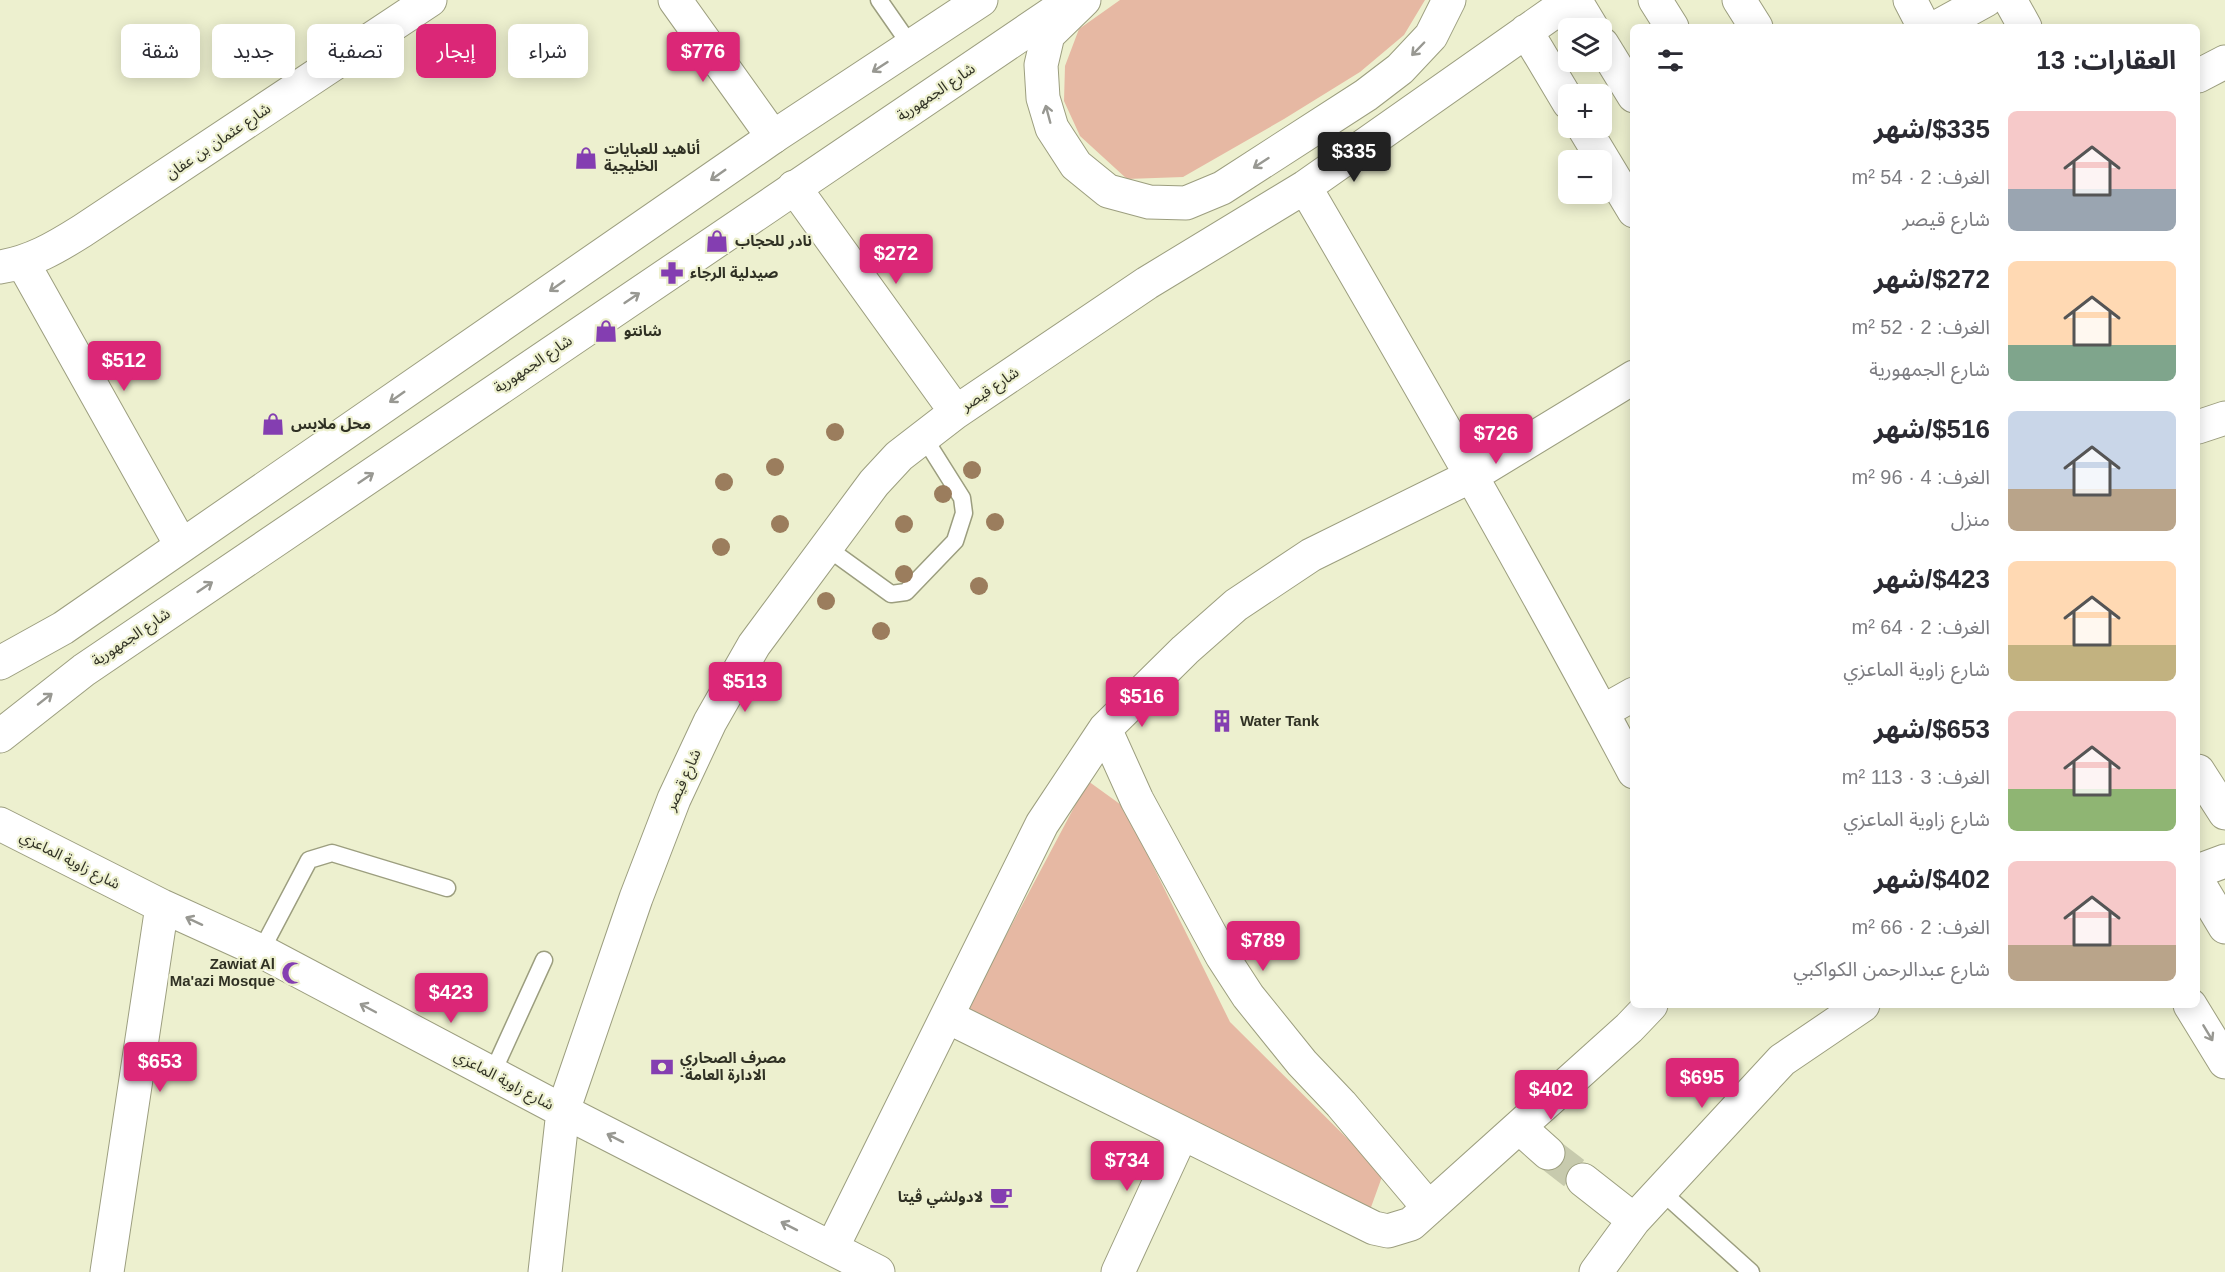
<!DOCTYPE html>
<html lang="ar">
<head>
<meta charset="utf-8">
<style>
	body { margin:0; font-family:Arial,"Noto Sans Arabic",sans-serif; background:#f7f7f7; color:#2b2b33; direction:rtl; height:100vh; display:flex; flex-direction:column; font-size:22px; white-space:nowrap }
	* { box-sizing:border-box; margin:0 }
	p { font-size:20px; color:#7c7c81 }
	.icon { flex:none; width:33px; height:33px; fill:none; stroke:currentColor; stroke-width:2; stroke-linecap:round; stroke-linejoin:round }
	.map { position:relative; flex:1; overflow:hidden; direction:ltr }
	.sheet { position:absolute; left:1630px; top:24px; width:570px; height:984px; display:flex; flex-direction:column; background:#fff; border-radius:9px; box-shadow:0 3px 15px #0003; direction:rtl }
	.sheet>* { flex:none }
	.guide { position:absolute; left:18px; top:24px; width:570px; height:54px; direction:rtl; display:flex; gap:12px }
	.fabs { position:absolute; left:1558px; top:18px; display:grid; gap:12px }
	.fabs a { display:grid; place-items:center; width:54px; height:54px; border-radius:9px; background:#fff; box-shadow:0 3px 15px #0003; font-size:30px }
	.price { position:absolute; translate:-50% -51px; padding:0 14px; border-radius:6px; background:#db2777; color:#fff; font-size:20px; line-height:39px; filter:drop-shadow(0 2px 3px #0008) }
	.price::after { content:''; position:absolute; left:50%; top:36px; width:18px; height:14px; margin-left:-9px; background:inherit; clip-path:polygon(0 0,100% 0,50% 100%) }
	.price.selected { background:#222; color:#fff }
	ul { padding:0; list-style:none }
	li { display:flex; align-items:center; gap:18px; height:150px; padding:0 24px }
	li span { display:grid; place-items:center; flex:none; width:168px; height:120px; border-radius:9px; color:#555 }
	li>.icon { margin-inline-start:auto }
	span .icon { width:72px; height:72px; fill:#fffc; stroke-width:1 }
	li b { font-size:26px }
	h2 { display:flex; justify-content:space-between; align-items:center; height:72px; padding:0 24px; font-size:26px }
	.chip { padding:0 21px; border-radius:9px; background:#fff; box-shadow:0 3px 15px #0003; font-size:21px; line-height:54px }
	.chip.selected { background:#db2777; color:#fff }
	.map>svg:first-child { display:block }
	.green { fill:#e6b8a3 }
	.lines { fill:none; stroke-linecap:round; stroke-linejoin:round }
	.street-tunnel { stroke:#c7caad; stroke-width:33; stroke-dasharray:33 16; stroke-linecap:butt }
	.lane-casing { stroke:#9c9e7f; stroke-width:19 }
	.street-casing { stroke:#9c9e7f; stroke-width:35 }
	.primary-casing { stroke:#9c9e7f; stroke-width:35 }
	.highway-casing { stroke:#9c9e7f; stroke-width:35 }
	.lane { stroke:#fff; stroke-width:16 }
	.street { stroke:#fff; stroke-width:33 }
	.primary { stroke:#fff; stroke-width:33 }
	.highway { stroke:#fff; stroke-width:33 }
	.tree { fill:#9b7d5d }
	.oneway { stroke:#989892 }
	.labels { text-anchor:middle; stroke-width:4.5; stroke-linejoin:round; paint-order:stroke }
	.street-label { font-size:15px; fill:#303124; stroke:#edf0cf }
	.poi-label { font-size:15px; font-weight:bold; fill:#303124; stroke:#edf0cf; text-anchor:start }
</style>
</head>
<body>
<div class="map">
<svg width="2225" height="1272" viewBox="0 0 2225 1272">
	<rect width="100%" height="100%" fill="#edf0cf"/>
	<path class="green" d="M1120 0H1425L1404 35 1360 72 1284 119 1183 177 1127 179 1080 136 1064 101 1065 66 1079 29Z
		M1088 781 1124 807 1230 1022 1383 1174 1370 1210 967 1009Z"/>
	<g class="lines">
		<path class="street-tunnel" d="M1548 1153 1583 1180"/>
		<g class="lane-casing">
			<path id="lane" d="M879 0 911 46
				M826 547 891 594 906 592 955 541 964 513 962 498 923 436
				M261 951 309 860 332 853 447 888
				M492 1074 544 960
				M1661 1191 1751 1272"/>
		</g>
		<g class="street-casing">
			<path id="street" d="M675 0 773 137
				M1739 0 1756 27
				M1910 0 1924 27
				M2010 0 2025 27
				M1937 27 1986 0
				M1526 31 1569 103
				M2198 76 2225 62
				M1584 128 1634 211
				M794 187 956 412
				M1305 187C1418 381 1529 574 1634 772
				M23 263 181 545
				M0 267C31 262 55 248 82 231L430 0
				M2198 427 2225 418
				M1602 712 1634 694
				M1105 729 1137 800 1222 956 1248 996 1302 1063 1341 1104 1429 1208
				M2198 771 2225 813
				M0 824 162 906 261 951 563 1111 878 1272
				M2198 871 2225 861
				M948 1017 1374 1228 1388 1231 1411 1224 1629 1028 1651 1005
				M1519 1127 1548 1153
				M1583 1180 1634 1220
				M832 1248 1042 824 1105 729 1185 650 1236 605 1311 555 1473 475 1634 377
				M107 1272 162 906
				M545 1272 563 1111 636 898 674 799 710 722 754 645 874 483 899 456 956 412 1147 283 1305 187 1571 0
				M1118 1272 1182 1133
				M1596 1272 1634 1220 1782 1060 1863 1005"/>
		</g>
		<g class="primary-casing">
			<path id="primary" d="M0 663 63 628 773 137 981 0
				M0 736 84 670 1072 0"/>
		</g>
		<g class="highway-casing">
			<path id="highway" d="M1084 0 1048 35 1041 65 1043 98 1052 128 1076 165 1108 191 1149 202 1186 203 1222 188 1366 95 1400 69 1431 36 1449 0
				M1575 0 1592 28
				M1655 0 1672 27
				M1602 44 1634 96
				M2198 882 2225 927
				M2190 1005 2225 1062"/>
		</g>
		<use href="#lane" class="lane"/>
		<use href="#street" class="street"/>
		<use href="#primary" class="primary"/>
		<use href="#highway" class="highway"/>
	</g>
	<g class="tree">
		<circle cx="835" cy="432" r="9"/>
		<circle cx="775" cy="467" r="9"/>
		<circle cx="972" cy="470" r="9"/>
		<circle cx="724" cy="482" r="9"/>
		<circle cx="943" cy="494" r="9"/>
		<circle cx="995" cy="522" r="9"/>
		<circle cx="780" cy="524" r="9"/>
		<circle cx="904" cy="524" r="9"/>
		<circle cx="721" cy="547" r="9"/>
		<circle cx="904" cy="574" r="9"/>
		<circle cx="979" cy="586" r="9"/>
		<circle cx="826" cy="601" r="9"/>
		<circle cx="881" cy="631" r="9"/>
	</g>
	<defs><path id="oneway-shaft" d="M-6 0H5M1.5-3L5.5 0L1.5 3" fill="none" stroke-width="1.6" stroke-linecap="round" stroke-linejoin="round" transform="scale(1.5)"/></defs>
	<g class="oneway">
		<use href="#oneway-shaft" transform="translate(1418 49) rotate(134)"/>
		<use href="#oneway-shaft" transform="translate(880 67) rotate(147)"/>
		<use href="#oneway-shaft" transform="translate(1048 114) rotate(-105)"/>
		<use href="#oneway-shaft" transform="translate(1261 163) rotate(147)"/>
		<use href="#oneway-shaft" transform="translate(718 175) rotate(145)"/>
		<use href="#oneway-shaft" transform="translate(557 286) rotate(145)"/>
		<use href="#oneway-shaft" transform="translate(632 298) rotate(-34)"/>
		<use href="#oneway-shaft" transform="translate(397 397) rotate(145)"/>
		<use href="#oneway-shaft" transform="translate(366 478) rotate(-34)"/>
		<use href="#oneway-shaft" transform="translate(205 587) rotate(-34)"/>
		<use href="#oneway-shaft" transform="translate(45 699) rotate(-38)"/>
		<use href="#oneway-shaft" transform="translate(194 921) rotate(-155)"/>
		<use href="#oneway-shaft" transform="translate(368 1008) rotate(-152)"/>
		<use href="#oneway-shaft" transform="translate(2208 1033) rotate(59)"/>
		<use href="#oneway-shaft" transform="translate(615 1138) rotate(-153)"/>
		<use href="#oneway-shaft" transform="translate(789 1226) rotate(-153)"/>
	</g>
	<defs>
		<g id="shop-bare" transform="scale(1.8)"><path d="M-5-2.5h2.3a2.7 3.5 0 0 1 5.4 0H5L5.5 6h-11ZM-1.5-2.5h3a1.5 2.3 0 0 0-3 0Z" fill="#843eb1" stroke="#edf0cf" stroke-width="2.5" paint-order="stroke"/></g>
		<g id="pharmacy-bare" transform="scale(1.8)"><path d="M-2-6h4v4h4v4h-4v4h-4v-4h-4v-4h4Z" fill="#843eb1" stroke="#edf0cf" stroke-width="2.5" paint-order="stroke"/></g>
		<g id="building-bare" transform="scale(1.8)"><path d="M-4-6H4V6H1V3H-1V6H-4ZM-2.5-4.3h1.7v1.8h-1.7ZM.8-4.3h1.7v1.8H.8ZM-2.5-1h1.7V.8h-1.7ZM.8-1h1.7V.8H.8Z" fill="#843eb1" stroke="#edf0cf" stroke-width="2.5" paint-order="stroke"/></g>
		<g id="mosque-bare" transform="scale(1.8)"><path d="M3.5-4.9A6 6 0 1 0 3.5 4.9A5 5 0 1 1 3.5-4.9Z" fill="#843eb1" stroke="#edf0cf" stroke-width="2.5" paint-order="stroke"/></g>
		<g id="bank-bare" transform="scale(1.8)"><path d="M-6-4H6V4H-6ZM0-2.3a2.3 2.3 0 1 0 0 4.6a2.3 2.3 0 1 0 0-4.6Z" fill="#843eb1" stroke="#edf0cf" stroke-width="2.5" paint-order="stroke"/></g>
		<g id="cafe-bare" transform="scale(1.8)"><path d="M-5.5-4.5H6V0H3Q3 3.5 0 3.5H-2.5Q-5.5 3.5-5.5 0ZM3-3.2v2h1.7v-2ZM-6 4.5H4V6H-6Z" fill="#843eb1" stroke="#edf0cf" stroke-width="2.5" paint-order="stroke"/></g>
	</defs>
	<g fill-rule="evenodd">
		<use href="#shop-bare" x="586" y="158"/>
		<use href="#shop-bare" x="717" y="241"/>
		<use href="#pharmacy-bare" x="672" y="273"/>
		<use href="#shop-bare" x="606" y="331"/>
		<use href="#shop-bare" x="273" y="424"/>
		<use href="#building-bare" x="1222" y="721"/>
		<use href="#mosque-bare" x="293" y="973"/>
		<use href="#bank-bare" x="662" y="1067"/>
		<use href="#cafe-bare" x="1001" y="1197"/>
	</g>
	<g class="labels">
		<g class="street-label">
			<text transform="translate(936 92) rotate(-34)" y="5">شارع الجمهورية</text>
			<text transform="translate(218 141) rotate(-34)" y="5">شارع عثمان بن عفان</text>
			<text transform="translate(533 364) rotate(-34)" y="5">شارع الجمهورية</text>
			<text transform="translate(990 389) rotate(-34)" y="5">شارع قيصر</text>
			<text transform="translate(131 637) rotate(-34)" y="5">شارع الجمهورية</text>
			<text transform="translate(683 780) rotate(-66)" y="5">شارع قيصر</text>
			<text transform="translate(70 860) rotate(27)" y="5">شارع زاوية الماعزي</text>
			<text transform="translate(504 1080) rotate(28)" y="5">شارع زاوية الماعزي</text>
		</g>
		<g class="poi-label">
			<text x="604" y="154">أناهيد للعبايات<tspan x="604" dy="17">الخليجية</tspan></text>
			<text x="735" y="246">نادر للحجاب</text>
			<text x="690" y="278">صيدلية الرجاء</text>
			<text x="624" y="336">شانتو</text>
			<text x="291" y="429">محل ملابس</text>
			<text x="1240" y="726">Water Tank</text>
			<text x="275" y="969" text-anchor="end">Zawiat Al<tspan x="275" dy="17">Ma'azi Mosque</tspan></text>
			<text x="680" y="1063">مصرف الصحاري<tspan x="680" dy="17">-الادارة العامة</tspan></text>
			<text x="983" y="1202" text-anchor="end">لادولشي ڤيتا</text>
		</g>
	</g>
</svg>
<div class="fabs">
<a><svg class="icon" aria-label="layers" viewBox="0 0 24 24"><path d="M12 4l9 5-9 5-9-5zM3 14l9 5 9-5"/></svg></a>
<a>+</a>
<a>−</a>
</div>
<b class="price" style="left:703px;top:83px">$776</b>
<b class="price selected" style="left:1354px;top:183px">$335</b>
<b class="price" style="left:896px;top:285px">$272</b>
<b class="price" style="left:124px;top:392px">$512</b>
<b class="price" style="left:1496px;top:465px">$726</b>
<b class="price" style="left:745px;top:713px">$513</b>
<b class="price" style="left:1142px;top:728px">$516</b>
<b class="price" style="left:1263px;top:972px">$789</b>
<b class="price" style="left:451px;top:1024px">$423</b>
<b class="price" style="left:160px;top:1093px">$653</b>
<b class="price" style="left:1702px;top:1109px">$695</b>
<b class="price" style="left:1551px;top:1121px">$402</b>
<b class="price" style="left:1127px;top:1192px">$734</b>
<div class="guide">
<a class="chip">شراء</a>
<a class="chip selected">إيجار</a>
<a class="chip">تصفية</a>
<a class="chip">جديد</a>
<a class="chip">شقة</a>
</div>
<section class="sheet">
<h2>العقارات: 13<svg class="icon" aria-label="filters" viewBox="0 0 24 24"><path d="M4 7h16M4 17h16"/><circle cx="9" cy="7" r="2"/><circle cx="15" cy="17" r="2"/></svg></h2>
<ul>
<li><span style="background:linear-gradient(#f6c9c9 65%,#9aa5b1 0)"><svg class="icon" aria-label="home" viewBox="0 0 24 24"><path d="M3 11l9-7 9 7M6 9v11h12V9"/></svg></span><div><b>$335/شهر</b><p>الغرف: 2 · 54 m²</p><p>شارع قيصر</p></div></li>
<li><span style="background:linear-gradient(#ffd9b3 70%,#7fa58c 0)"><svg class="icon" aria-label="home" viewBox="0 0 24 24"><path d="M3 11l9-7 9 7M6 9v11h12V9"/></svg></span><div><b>$272/شهر</b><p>الغرف: 2 · 52 m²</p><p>شارع الجمهورية</p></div></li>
<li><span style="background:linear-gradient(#c9d6e8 65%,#b9a48a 0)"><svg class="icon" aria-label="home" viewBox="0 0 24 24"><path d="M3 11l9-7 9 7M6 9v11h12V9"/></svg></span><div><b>$516/شهر</b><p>الغرف: 4 · 96 m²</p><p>منزل</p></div></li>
<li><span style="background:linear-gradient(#ffd9b3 70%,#c2b280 0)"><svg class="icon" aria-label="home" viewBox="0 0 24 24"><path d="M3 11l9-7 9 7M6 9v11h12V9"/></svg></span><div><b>$423/شهر</b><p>الغرف: 2 · 64 m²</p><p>شارع زاوية الماعزي</p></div></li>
<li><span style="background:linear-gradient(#f6c9c9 65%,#8fb573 0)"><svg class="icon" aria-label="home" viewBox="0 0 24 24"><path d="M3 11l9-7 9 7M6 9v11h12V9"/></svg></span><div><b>$653/شهر</b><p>الغرف: 3 · 113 m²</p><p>شارع زاوية الماعزي</p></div></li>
<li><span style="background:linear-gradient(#f6c9c9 70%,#b9a48a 0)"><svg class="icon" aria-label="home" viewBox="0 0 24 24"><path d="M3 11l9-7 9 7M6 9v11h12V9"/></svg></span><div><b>$402/شهر</b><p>الغرف: 2 · 66 m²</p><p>شارع عبدالرحمن الكواكبي</p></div></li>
</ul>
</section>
</div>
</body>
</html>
